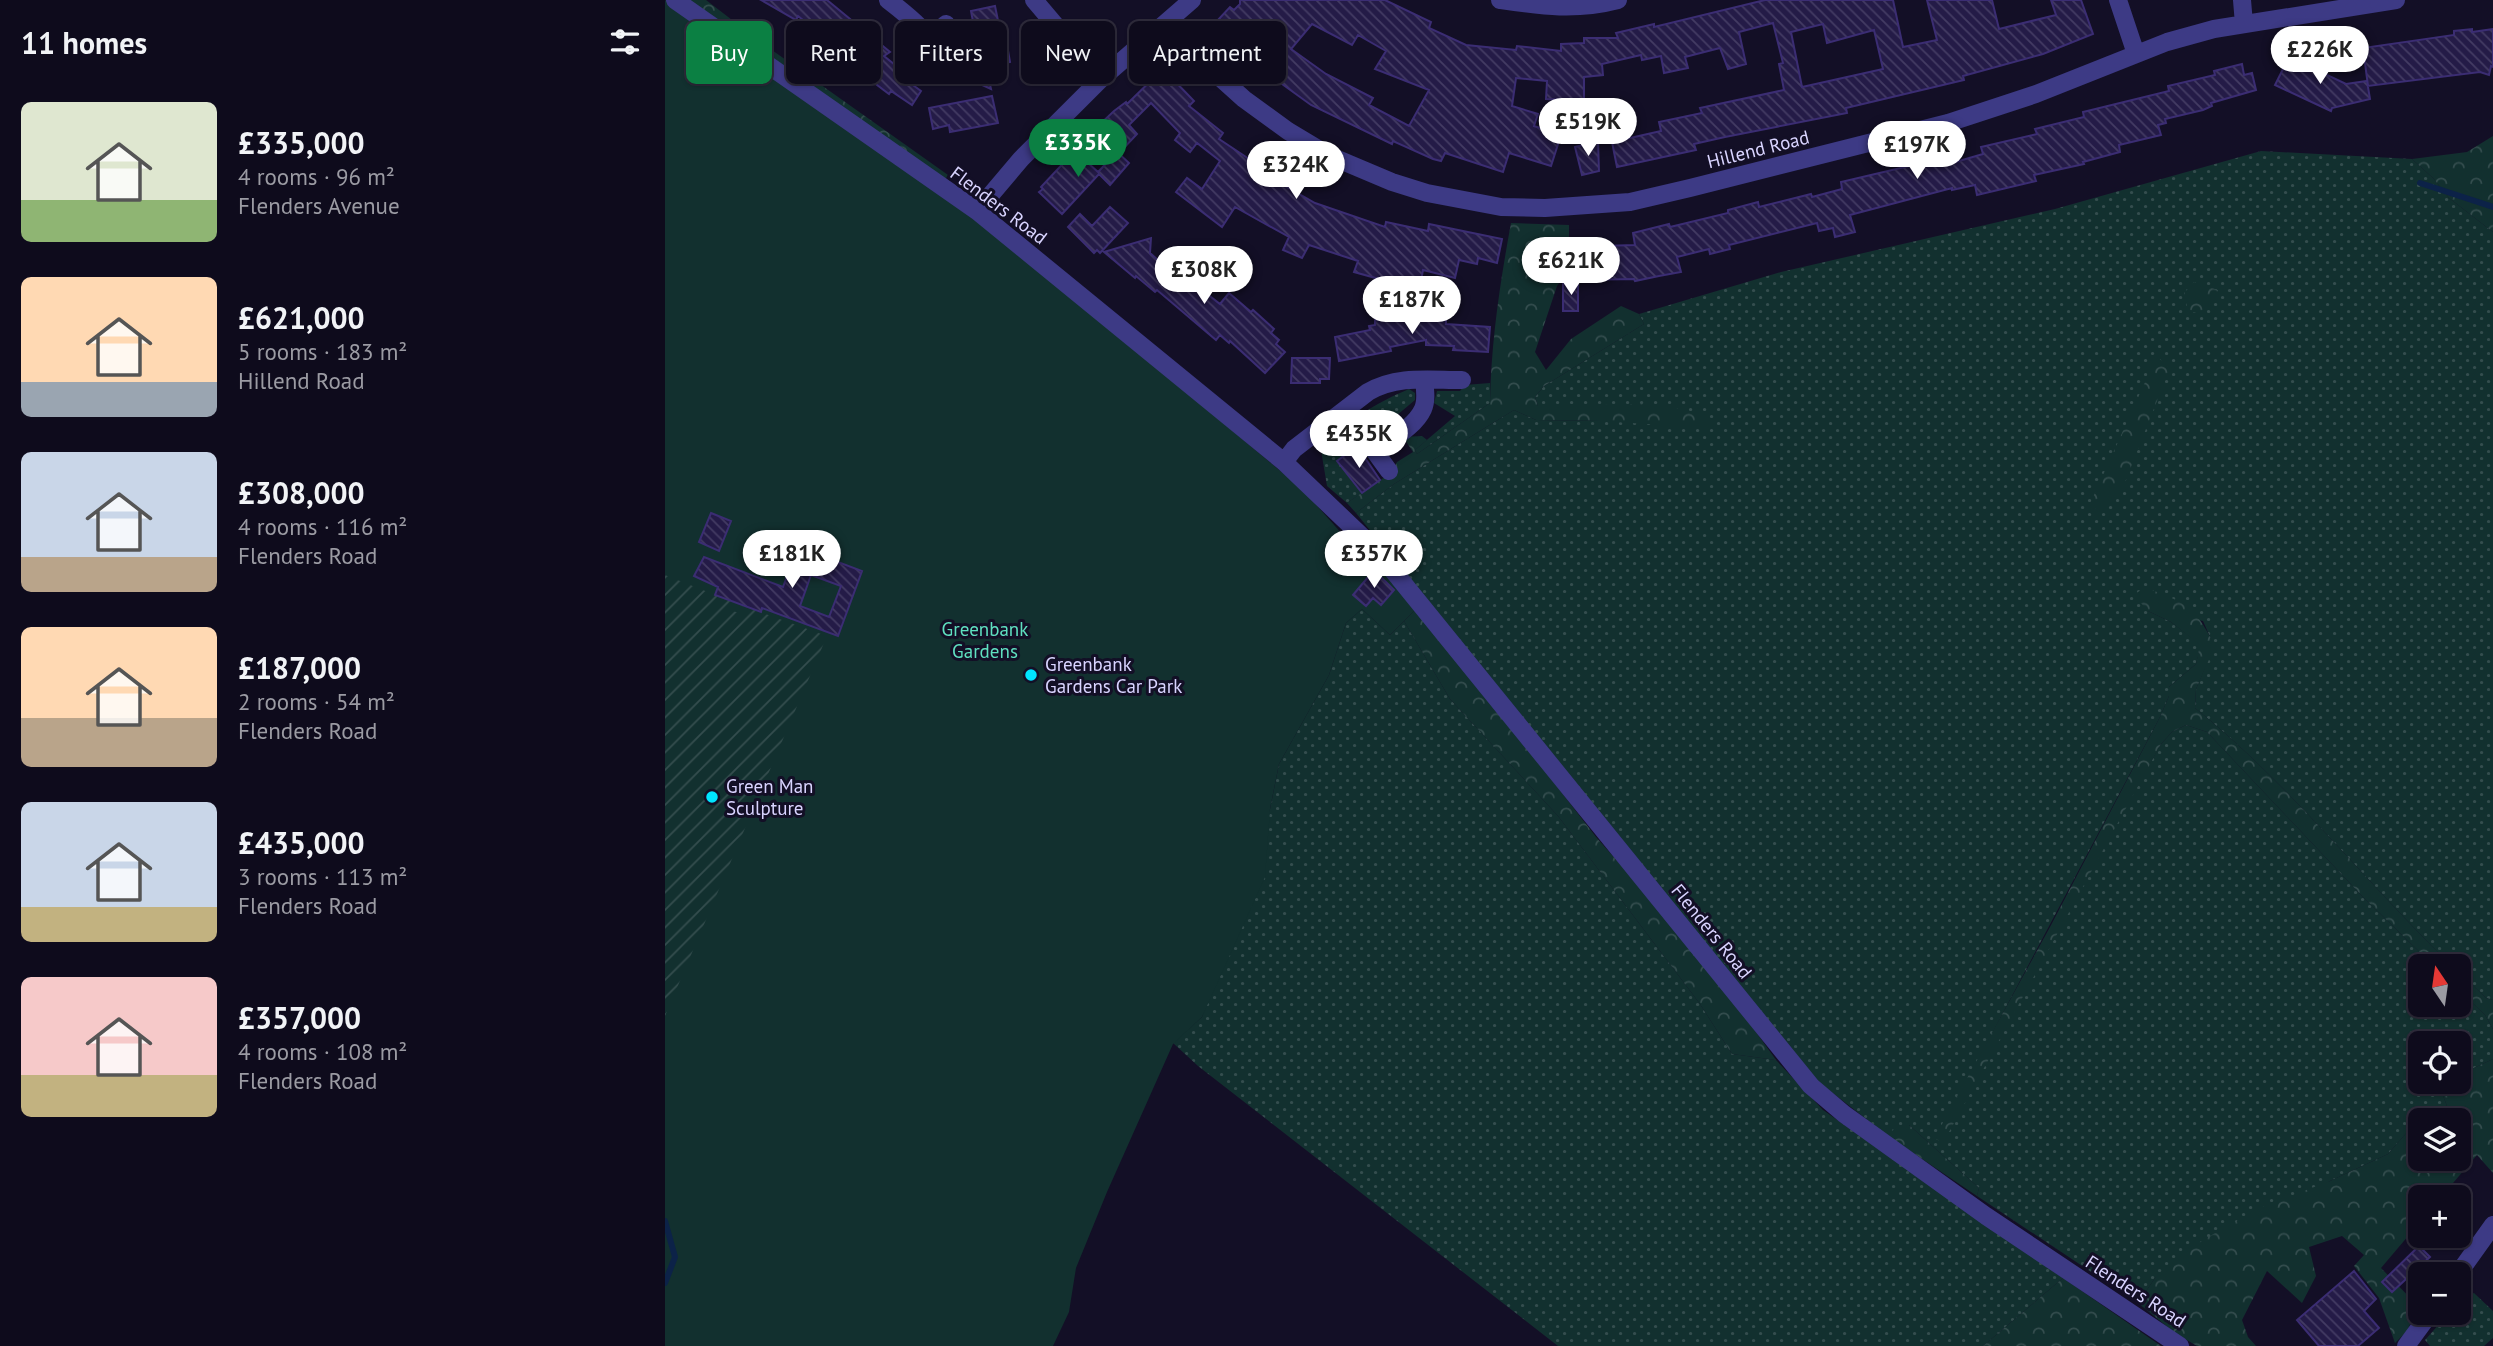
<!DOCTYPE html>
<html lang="en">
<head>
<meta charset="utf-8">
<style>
	body { margin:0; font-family:"PT Sans",sans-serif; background:#171425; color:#f1f3f6; height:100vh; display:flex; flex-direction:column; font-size:26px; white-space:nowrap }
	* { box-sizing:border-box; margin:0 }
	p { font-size:23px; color:#9b9ba3 }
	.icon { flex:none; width:38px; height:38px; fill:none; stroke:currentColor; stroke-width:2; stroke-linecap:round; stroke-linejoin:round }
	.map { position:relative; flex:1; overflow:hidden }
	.details { display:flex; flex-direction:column; background:#0e0b1c; width:665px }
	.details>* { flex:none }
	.top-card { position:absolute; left:21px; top:21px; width:665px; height:63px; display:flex; gap:14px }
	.needle { width:46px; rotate:347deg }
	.buttons { position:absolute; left:1743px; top:954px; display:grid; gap:14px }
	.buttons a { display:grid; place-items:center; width:63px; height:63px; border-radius:10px; background:#0e0b1c; box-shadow:0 2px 5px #0004,0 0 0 2px #2e2b3b; font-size:35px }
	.price { position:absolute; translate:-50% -60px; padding:0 16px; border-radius:24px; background:#fff; color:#222; font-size:23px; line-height:46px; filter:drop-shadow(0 2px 4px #0008) }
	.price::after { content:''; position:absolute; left:50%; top:42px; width:21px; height:16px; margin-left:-10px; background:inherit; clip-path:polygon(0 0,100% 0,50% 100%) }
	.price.on { background:#0b8043; color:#fff }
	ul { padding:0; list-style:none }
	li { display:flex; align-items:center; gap:21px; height:175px; padding:0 21px }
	li span { display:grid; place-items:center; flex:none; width:196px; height:140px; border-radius:10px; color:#555 }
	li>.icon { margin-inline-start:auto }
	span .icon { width:84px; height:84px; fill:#fffc; stroke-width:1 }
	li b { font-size:30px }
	h2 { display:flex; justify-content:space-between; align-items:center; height:84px; padding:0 21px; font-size:30px }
	.chip { padding:0 24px; border-radius:10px; background:#0e0b1c; box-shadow:0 2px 5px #0004,0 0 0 2px #2e2b3b; font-size:24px; line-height:63px }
	.chip.on { background:#0b8043; color:#fff }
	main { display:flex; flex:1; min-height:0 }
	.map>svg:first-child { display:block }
	.grass { fill:url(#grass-dots) }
	.forest { fill:url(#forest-crowns) }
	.park { fill:#12302f }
	.garden { fill:url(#garden-furrows) }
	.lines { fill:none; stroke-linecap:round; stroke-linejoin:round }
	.stream { stroke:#0c2248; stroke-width:6 }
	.building { fill:url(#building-back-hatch); stroke:#3b2d73; stroke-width:2; fill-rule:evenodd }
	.minor { stroke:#3d3a85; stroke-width:18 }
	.poi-dot { fill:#00e5ff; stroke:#130f26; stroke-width:2.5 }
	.labels { text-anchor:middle; stroke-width:6; stroke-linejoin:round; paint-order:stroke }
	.street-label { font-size:19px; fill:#d9d4ff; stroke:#130f26 }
	.park-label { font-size:19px; fill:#5fe0c0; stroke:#130f26 }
	.poi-label { font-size:19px; fill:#d9d4ff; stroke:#130f26; text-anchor:start }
</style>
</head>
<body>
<main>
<section class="details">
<h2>11 homes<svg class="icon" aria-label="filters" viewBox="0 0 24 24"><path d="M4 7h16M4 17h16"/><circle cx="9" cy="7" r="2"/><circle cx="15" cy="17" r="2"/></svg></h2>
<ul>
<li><span style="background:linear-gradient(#dfe7d0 70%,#8fb573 0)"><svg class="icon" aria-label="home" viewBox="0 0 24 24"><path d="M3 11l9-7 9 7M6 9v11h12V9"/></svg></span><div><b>£335,000</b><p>4 rooms · 96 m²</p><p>Flenders Avenue</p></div></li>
<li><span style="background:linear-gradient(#ffd9b3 75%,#9aa5b1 0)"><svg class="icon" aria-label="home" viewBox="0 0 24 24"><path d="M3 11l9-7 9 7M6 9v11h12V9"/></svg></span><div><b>£621,000</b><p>5 rooms · 183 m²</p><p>Hillend Road</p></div></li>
<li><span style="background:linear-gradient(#c9d6e8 75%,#b9a48a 0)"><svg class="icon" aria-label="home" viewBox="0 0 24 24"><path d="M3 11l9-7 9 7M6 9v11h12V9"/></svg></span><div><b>£308,000</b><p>4 rooms · 116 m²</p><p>Flenders Road</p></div></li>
<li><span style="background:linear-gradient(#ffd9b3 65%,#b9a48a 0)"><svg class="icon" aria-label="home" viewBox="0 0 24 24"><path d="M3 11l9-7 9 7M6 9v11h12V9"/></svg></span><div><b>£187,000</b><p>2 rooms · 54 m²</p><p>Flenders Road</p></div></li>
<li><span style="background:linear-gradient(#c9d6e8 75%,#c2b280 0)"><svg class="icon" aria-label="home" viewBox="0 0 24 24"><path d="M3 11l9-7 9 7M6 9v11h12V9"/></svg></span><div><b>£435,000</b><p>3 rooms · 113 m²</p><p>Flenders Road</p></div></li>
<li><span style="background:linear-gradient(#f6c9c9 70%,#c2b280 0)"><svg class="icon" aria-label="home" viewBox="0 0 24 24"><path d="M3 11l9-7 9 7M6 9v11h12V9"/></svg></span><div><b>£357,000</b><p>4 rooms · 108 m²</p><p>Flenders Road</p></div></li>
</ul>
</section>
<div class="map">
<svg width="1828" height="1346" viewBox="0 0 1828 1346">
	<defs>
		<pattern id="grass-dots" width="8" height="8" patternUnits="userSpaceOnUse" patternTransform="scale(1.75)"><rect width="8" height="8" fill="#12302f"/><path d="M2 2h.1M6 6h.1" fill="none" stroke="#344d4e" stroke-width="1.8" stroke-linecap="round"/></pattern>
		<pattern id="forest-crowns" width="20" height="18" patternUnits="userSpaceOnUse" patternTransform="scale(1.75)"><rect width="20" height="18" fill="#12302f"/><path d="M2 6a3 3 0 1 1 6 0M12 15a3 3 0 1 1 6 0" fill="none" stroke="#344d4e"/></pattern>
		<pattern id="garden-furrows" width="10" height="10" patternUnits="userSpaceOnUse" patternTransform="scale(1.75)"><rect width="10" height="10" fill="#12302f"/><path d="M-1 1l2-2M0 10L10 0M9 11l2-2" fill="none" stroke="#344d4e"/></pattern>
		<pattern id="building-back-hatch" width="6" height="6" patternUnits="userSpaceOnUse" patternTransform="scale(1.75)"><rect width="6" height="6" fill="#241b47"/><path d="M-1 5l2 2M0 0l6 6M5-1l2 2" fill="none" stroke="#433b63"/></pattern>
	</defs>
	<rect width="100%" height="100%" fill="#130f26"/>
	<path class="grass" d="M1596 151 1747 159 1768 178 1784 198 1828 232V1000L1821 998 1794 972V966H1787C1700 882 1625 784 1530 708L1531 689 1549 646 1538 621 1483 611 1506 622 1536 645 1531 664 1504 687V696L1495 717 1271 1139 1496 744 1507 732 1521 725 1542 732 1697 896 1769 966H1755V1004H1794V990L1820 1015 1828 1029V1059L1794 1075V1043H1755V1082H1781L1774 1085 1782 1106 1760 1120H1755V1123L1744 1130 1723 1154 1665 1181 1490 1278 1473 1303 1312 1196 1314 1188 1244 1125 1223 1136 1155 1083 1128 1053 691 513 729 484 849 410 871 420 936 421 913 407 873 406 870 397 879 386 979 324 974 314 1116 272 1390 209Z
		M825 383V403L752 454 750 450 790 416 769 403 772 391H795L800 385Z
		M744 389 750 393V400L725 421 719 414 685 443 689 448 672 461 697 493 682 503 662 486 656 450C674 424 715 401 744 389Z
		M697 609 725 635 739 621 785 699 893 816 1035 1004 1067 1054 1111 1060 1158 1110 1398 1278 1318 1346H893L533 1066 508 1043 537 1017 605 809 614 764 664 675 681 623Z
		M1809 1293 1828 1311V1338L1819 1346H1765L1760 1340 1784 1313 1794 1312 1795 1299Z"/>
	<path class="forest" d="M15 0H41L97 43 283 175 278 183Z
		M1828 136V232L1784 198 1768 178 1747 159 1802 152Z
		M846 223 904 225V269L892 286 870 352 881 370 906 339 956 306 974 314 979 324 879 386 870 397 873 406 995 404 1036 414 1045 424 1042 428 936 421 871 420 849 410 729 484 691 513 682 503 727 472 732 462 748 452 738 437 757 436 762 440 750 450 752 454 825 403C826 342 835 283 846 223Z
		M1529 282 1553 290 1546 305 1536 314 1523 311 1519 293Z
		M1489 354 1505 368 1460 482 1435 511 1424 506 1481 380Z
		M1480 587C1521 604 1529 604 1550 646L1531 689 1530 708C1625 784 1700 882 1787 966H1769L1697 896 1542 732 1521 725 1507 732 1496 744 1278 1143 1271 1139 1278 1122 1385 927 1495 717 1504 696V687L1531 664 1535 645 1506 622 1483 611 1469 595Z
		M753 607 931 837 1038 958 1111 1060 1067 1054 1035 1004 893 816 785 699 739 621Z
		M1794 972 1821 998 1828 1000V1029L1820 1015 1794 990Z
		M1828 1059V1173L1812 1155 1776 1197H1755V1222L1716 1268 1753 1306 1742 1331 1730 1343 1714 1298 1689 1266 1699 1255 1677 1236 1644 1247 1651 1276 1637 1303 1602 1271 1577 1320 1583 1337 1591 1346H1532L1510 1333 1473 1303 1490 1278 1538 1240 1594 1208 1665 1181 1723 1154 1744 1130 1755 1123V1158H1794V1120H1760L1782 1106 1774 1085 1781 1082H1794V1075Z
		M1232 1125H1244L1314 1188 1312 1196 1223 1136Z
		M1398 1278 1496 1346H1318Z"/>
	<path class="park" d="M0 0 131 89 306 216 439 323 638 490 678 535 753 607 725 635 697 609 681 623 664 675 614 764 605 809 600 877 537 1017 508 1044 442 1192 411 1268 404 1312 388 1346H0Z"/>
	<path class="garden" d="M0 575 68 602 65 610 74 613 78 606 162 636 0 1016Z"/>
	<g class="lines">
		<path class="stream" d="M1755 183 1828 207
			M0 1221 10 1257 0 1283"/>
	</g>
	<path class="building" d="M96 0H162L225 52 219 56 240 73 237 77 256 91 247 105 226 91 224 94 195 72 198 68 133 16 131 20Z
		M575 0H720L766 22 764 28 801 45 851 50 852 46 896 51V44L919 43V38H953L951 33 989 24V27L1100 0H1228L1238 47 1272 40 1262 0H1327L1334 29 1391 15 1386 0H1416L1428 34 1378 54 1298 76 1299 80 1181 108 1182 113 1060 137 1029 144 1031 150 952 167 947 142 996 131 994 122 1037 113 1035 108 1119 90 1114 64 1118 63 1108 23 1074 32 1081 64 1063 69 1055 48 1020 57 1023 68 999 73 996 56 977 60 976 55 937 64 938 75 919 77V99L900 100 881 99 882 81 851 78 847 106 873 114 869 126 896 135 886 166 844 153 838 172 780 153 776 161 768 159 728 141 727 144 646 105 606 76 554 26 556 25 552 21 565 7 569 10 575 4ZM647 24 687 45 693 35 721 51 710 69 764 90 744 126 704 105 708 98 661 74 626 49ZM1158 24 1162 43 1209 30 1218 69 1137 87 1126 32Z
		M330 6 337 40 341 39 345 62 321 67 326 89 297 76 312 43 306 11Z
		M1807 29V32L1828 29V67L1826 66 1824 75 1815 72 1703 86 1698 48 1789 35V31Z
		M1624 57 1681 84 1702 81 1705 99 1667 108 1666 111 1610 85Z
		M1577 64 1579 75 1587 73 1591 90 1546 103 1547 106 1538 110 1500 119 1501 123 1493 125 1496 135 1454 145 1455 152 1418 162 1419 164 1369 175 1371 181 1312 195 1310 185 1287 190V188L1185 215 1190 232 1170 237 1168 228 1154 231 1152 223 1064 245 1065 249 1045 254 1044 249 1012 257 1016 272 994 276 970 281 969 279 917 280 915 240 936 239V246L970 245 968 233 1004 224 1005 227 1063 213V210L1093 202 1094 207 1146 194 1147 197 1177 189 1176 182 1278 158V160L1285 158 1287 163 1318 154 1316 147 1372 134 1370 129 1419 117 1418 112 1504 91 1503 86 1550 75 1549 71Z
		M498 69 529 101 524 106 558 133 554 139 590 163 587 167 650 203 720 227 721 222 763 231 764 224 837 239 832 263 813 258 812 264 794 260 790 278 758 270 755 286 724 278 725 282 689 272 693 261 644 245 637 258 618 250 624 237 570 207 557 227 511 192 522 178 537 189 555 161 532 143 525 152 510 140 515 133 486 103 464 125 472 134 455 152 431 128 449 111 461 102 462 104Z
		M327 96 333 123 285 132 284 125 268 129 264 108Z
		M933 141 934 171 917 175 910 147Z
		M411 152 433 172 452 152 464 163 445 185 434 174 397 214 374 192 378 189 376 187 406 155 408 156Z
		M445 207 463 223 435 253 432 250 429 253 403 227 415 214 427 226Z
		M486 238 485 253 528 291 532 286 555 304 564 293 586 312 588 310 609 329 606 333 614 340 611 344 620 352 600 373 565 341 564 343 555 335 551 340 492 290 490 292 471 276 470 278 439 252Z
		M898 284H913V311H898Z
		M766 314 781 315V324L825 327 823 352 788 350 789 346 761 345V340L725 347 726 351 674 361 670 337 705 330 704 326 710 325V320L731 315 732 320Z
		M627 358H665L664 379H655V383H626Z
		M692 446 715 480 697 493 672 461Z
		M46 513 66 521 54 551 34 542Z
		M133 547 197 571 173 636 97 608 96 612 50 595 53 587 29 576 39 557 118 587ZM146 575 176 586 164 617 135 606Z
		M709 570 729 590 716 605 708 598 701 606 688 595Z
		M1754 1246 1765 1257 1727 1292 1717 1282Z
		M1689 1271 1711 1299 1699 1311 1714 1328 1693 1346H1654L1632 1320Z"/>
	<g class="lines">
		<path class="minor" d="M10 0 312 211 619 462 706 545 734 578 1146 1086 1179 1114 1321 1216 1515 1346
			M223 0C249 20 263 32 279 60
			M369 0 436 79
			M835 0C877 6 911 11 953 0
			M1453 0 1471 54
			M1577 0 1579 24
			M501 23 539 63 579 99 623 131 663 155 727 182 762 193 836 207 880 208 965 202 1025 188 1283 123 1371 94 1502 42 1549 29 1731 0
			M266 37 281 24
			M312 211 356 159 436 79 527 0
			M697 434 724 471
			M710 452C725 440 750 427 758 409 762 400 760 389 759 380
			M619 462 629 449 703 392C732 375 764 380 797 380
			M1793 1274 1828 1225
			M1741 1346 1766 1312"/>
	</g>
	<g class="poi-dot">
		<circle cx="366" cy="675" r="7"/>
		<circle cx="47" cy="797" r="7"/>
	</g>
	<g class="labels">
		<g class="street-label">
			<text transform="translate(1093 149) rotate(-14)" y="7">Hillend Road</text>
			<text transform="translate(334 205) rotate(37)" y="7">Flenders Road</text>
			<text transform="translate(1047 931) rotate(51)" y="7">Flenders Road</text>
			<text transform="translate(1471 1291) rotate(33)" y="7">Flenders Road</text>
		</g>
		<g class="park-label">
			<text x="320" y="636">Greenbank<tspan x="320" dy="22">Gardens</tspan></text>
		</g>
		<g class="poi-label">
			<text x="380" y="671">Greenbank<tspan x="380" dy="22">Gardens Car Park</tspan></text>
			<text x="61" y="793">Green Man<tspan x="61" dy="22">Sculpture</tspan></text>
		</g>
	</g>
</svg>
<div class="buttons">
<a><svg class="needle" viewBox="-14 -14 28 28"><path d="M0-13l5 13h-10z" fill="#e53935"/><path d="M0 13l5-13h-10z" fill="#9b9ba3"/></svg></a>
<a><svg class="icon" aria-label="locate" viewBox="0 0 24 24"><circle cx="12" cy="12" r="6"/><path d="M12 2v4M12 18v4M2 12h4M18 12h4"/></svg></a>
<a><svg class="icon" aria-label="layers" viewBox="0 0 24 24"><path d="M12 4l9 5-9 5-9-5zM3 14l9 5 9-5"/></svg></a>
<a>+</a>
<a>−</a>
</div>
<b class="price" style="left:1655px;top:86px">£226K</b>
<b class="price" style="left:923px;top:158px">£519K</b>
<b class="price on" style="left:413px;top:179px">£335K</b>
<b class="price" style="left:1252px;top:181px">£197K</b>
<b class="price" style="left:631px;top:201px">£324K</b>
<b class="price" style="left:906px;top:297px">£621K</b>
<b class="price" style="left:539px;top:306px">£308K</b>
<b class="price" style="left:747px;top:336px">£187K</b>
<b class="price" style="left:694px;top:470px">£435K</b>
<b class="price" style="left:127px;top:590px">£181K</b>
<b class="price" style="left:709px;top:590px">£357K</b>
<div class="top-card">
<a class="chip on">Buy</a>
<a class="chip">Rent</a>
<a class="chip">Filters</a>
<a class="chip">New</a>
<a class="chip">Apartment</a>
</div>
</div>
</main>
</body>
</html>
